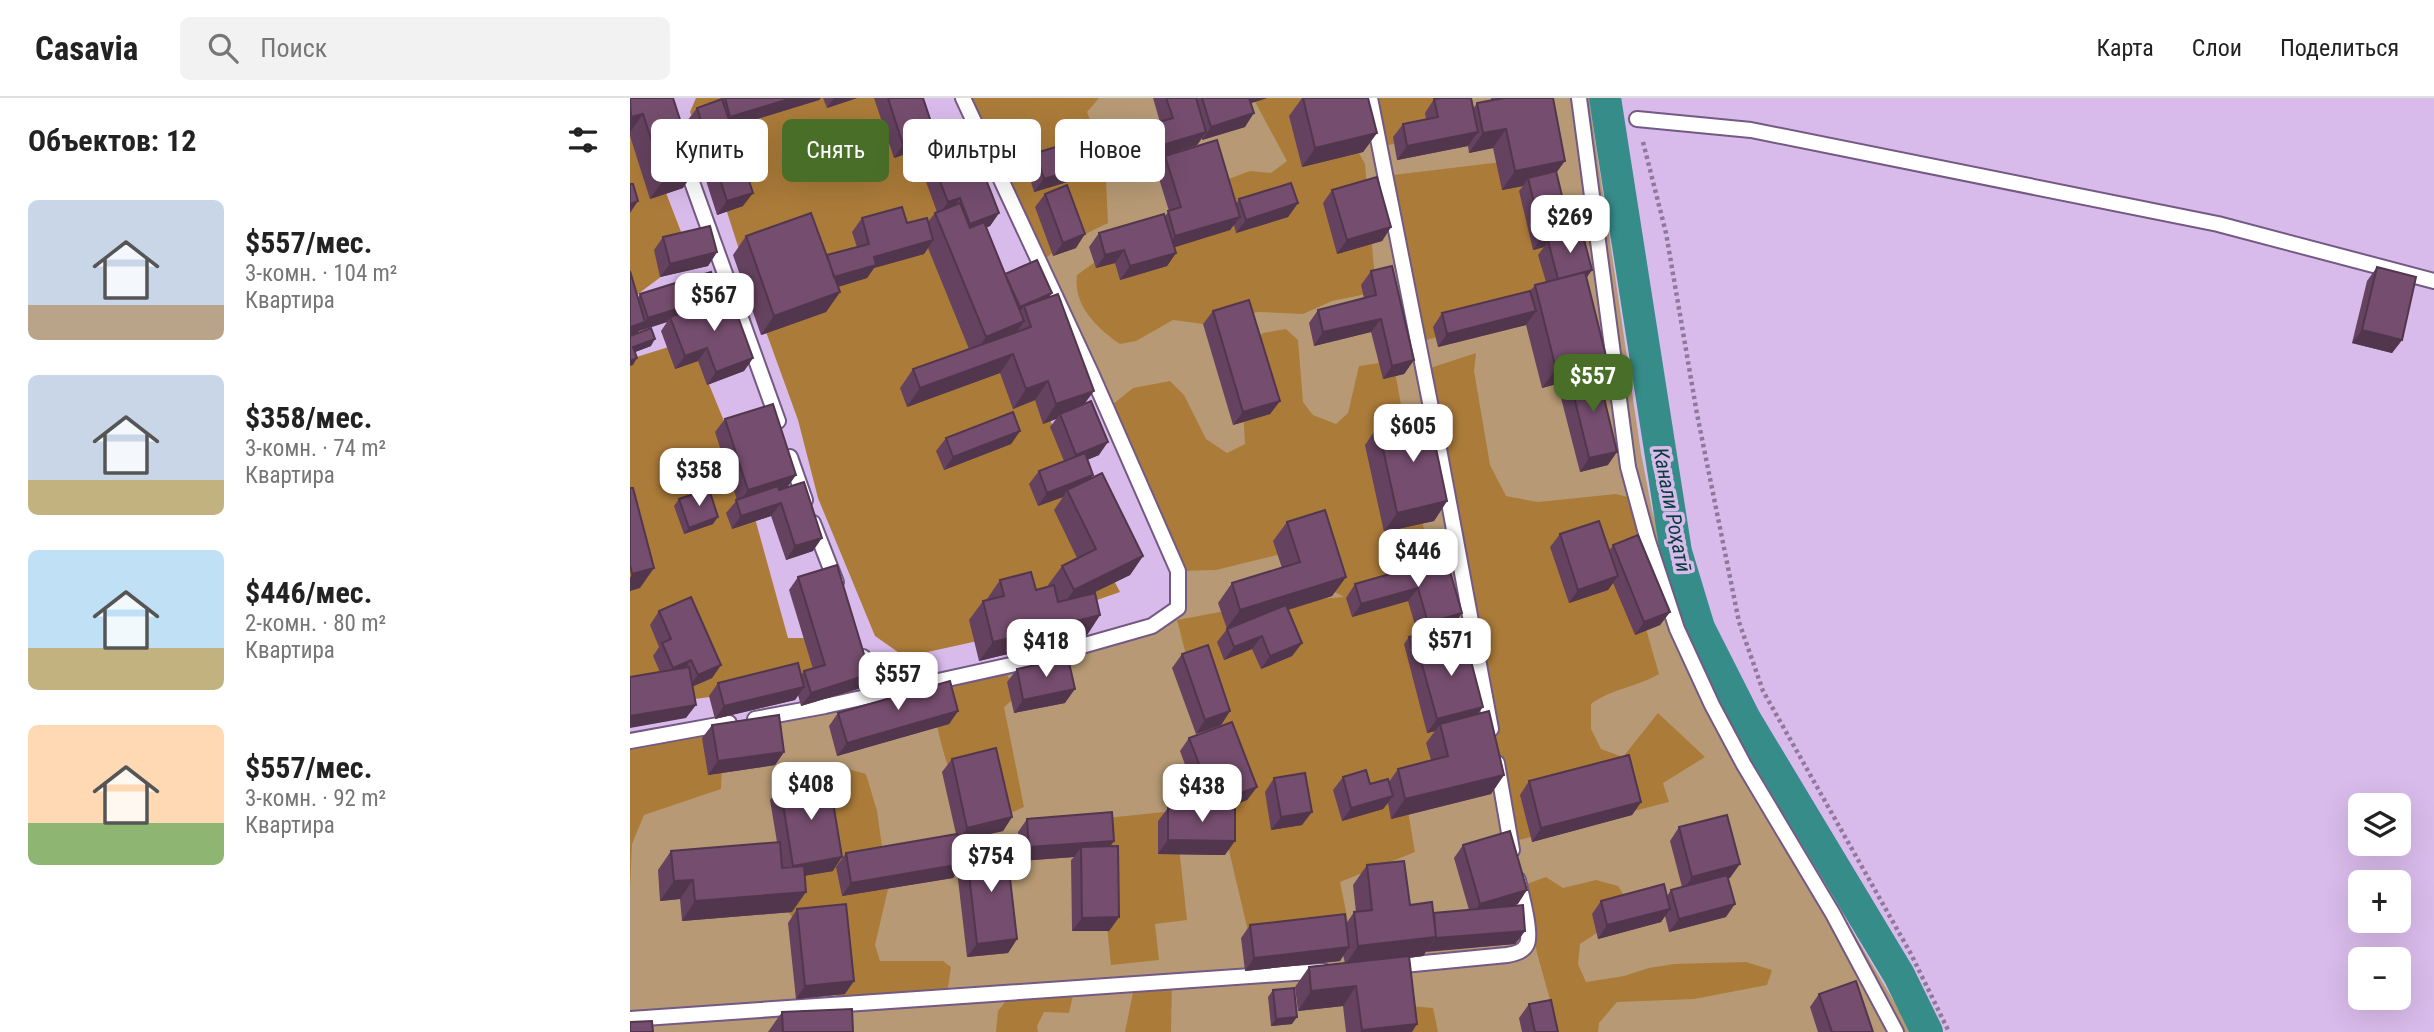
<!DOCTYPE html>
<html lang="ru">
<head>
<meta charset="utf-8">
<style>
	body { margin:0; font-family:"Roboto Condensed",sans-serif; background:#f2f2f2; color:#222; height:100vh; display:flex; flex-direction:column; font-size:26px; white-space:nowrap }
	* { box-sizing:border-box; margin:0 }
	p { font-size:23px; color:#767676 }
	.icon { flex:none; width:38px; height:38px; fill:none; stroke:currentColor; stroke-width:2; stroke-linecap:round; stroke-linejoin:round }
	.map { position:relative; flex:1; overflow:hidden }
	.side { display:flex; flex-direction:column; background:#fff; width:630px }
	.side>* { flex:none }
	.top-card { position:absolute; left:21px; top:21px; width:665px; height:63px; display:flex; gap:14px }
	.buttons { position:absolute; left:1718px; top:695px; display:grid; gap:14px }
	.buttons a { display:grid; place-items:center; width:63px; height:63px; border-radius:10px; background:#fff; box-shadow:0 7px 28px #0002; font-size:35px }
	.price { position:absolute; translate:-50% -60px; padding:0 16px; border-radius:14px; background:#fff; color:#222; font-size:23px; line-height:46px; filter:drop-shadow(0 2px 4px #0008) }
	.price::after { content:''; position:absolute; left:50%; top:42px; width:21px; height:16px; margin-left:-10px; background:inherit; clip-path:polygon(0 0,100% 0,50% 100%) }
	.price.active { background:#486e28; color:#fff }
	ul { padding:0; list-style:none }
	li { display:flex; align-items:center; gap:21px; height:175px; padding:0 28px }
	li span { display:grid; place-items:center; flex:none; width:196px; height:140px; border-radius:10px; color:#555 }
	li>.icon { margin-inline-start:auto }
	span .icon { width:84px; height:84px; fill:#fffc; stroke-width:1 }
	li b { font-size:30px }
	h2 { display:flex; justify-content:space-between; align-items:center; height:84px; padding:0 28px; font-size:30px }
	.tag { padding:0 24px; border-radius:10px; background:#fff; box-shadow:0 7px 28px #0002; font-size:24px; line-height:63px }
	.tag.active { background:#486e28; color:#fff }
	header { display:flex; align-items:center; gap:42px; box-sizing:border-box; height:98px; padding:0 35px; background:#fff; border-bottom:2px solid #e0e0e0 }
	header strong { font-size:33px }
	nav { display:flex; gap:38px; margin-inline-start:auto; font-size:24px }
	.search { width:490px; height:63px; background:#f2f2f2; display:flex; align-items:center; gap:18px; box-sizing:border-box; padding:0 24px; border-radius:10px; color:#767676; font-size:26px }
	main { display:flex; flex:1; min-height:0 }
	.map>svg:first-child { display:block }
	.green { fill:#b79a75 }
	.forest { fill:#ab7b39 }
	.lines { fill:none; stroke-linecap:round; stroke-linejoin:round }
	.canal { stroke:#368c89; stroke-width:32 }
	.lane-casing { stroke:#735983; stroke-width:18 }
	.path { stroke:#8e789b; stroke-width:4.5; stroke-dasharray:3.5 3.5; stroke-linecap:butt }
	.lane { stroke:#fff; stroke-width:14 }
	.wall { fill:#65425f }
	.shaded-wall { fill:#52364d }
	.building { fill:#754d6e; stroke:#52364d; stroke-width:2 }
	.labels { text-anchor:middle; stroke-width:7; stroke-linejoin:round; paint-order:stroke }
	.water-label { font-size:21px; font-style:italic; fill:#073d3c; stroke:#d9bbeb }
</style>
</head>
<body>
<header>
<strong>Casavia</strong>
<div class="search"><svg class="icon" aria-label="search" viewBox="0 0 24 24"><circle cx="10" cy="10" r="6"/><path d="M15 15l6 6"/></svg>Поиск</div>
<nav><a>Карта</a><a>Слои</a><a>Поделиться</a></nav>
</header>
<main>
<section class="side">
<h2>Объектов: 12<svg class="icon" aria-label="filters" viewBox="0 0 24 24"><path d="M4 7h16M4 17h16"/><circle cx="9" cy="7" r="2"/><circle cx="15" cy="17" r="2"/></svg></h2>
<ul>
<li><span style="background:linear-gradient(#c9d6e8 75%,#b9a48a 0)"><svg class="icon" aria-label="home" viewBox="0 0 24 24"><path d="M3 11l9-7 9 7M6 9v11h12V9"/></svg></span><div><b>$557/мес.</b><p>3-комн. · 104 m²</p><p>Квартира</p></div></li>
<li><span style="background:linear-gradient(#c9d6e8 75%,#c2b280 0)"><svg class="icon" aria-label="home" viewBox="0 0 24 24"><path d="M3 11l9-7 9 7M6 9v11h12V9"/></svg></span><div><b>$358/мес.</b><p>3-комн. · 74 m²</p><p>Квартира</p></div></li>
<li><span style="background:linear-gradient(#bfe0f5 70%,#c2b280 0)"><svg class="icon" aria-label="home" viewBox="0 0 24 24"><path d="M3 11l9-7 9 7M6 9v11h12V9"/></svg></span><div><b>$446/мес.</b><p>2-комн. · 80 m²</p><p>Квартира</p></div></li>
<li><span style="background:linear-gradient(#ffd9b3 70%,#8fb573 0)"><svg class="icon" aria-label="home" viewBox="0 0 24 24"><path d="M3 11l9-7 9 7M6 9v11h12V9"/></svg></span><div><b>$557/мес.</b><p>3-комн. · 92 m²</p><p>Квартира</p></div></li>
</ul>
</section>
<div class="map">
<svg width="1804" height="934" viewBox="0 0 1804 934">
	<rect width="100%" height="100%" fill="#d9bbeb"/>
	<path class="green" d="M333 0H959L1011 355 1022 412 1055 529 1125 668 1282 934H0V643L195 608 522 528 548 510V472Z"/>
	<path class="forest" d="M66 0H262L358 229 409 289 460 436 490 494 352 542 275 559 245 538 188 400 168 322 131 220 81 64 60 14Z
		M333 0H469L457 14 475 61 478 125 435 146 410 164Z
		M623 0H699L735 66 746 194 702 203 673 216 628 214 573 226 543 222 506 243 490 246C467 230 443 208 447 177L483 151 546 133 577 89 620 73 641 75 657 63Z
		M740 0H803L809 36 749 49Z
		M0 12H4L60 157 0 202Z
		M888 62 928 182 911 211 789 244 755 78Z
		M656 231 668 242 673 304 683 317 706 326 718 315 729 268 763 263 840 684 776 702 785 754 710 784 723 848 622 850 581 676 563 584 547 522 643 504 714 499 683 482 663 453 586 472 548 473 477 311 503 290 540 283 554 297 576 341 597 355 615 346 610 255 633 235Z
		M61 242 107 355 158 540H190L202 582 0 610V261Z
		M846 255 844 273 860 367 876 398 908 404 986 396 1009 402 1020 446 1010 510 1029 576C1007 589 981 591 961 606V631L971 651 993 659 1028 615 1075 659 1033 685 1039 704 885 743 794 272Z
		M377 576 387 598 374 609 394 709 341 733C324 685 305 643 303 591Z
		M90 627 93 647 91 691 14 717 2 746 0 792V643Z
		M214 670 236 676 247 713 258 791 245 847 250 863H313L321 869 317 896 207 904 197 842 177 836 153 808 168 697Z
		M545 713 557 822 525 826 529 862 481 867 466 721Z
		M916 779 933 790 966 782 988 788 1000 807 979 827 950 846 948 866 956 884 994 878 1019 870 1044 866 1116 864 1142 872 1137 887 1064 901 987 904 969 925 968 934H929L907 855 894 787Z
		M542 883 541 934H495L505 885Z
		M445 888 439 915 414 914 407 928 408 934H366L368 913 386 890Z
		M769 907 803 910 808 934H756Z"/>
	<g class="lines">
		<path class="canal" d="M975 0 1046 454 1069 530 1115 621 1269 877 1297 934"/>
		<g class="lane-casing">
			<path id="lane" d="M740 0 807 340 861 631
				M949 0 998 369 1018 443 1047 531 1082 607 1114 667 1203 816 1266 934
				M1007 21 1121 32 1588 126 1804 183
				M54 62 148 323
				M160 359 175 402
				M183 425 206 484
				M233 559 247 597
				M125 621 195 608 399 563 522 528 548 510V473L462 277 333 0
				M0 643 99 625
				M867 665 882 752
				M763 868 877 857C884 856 894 853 897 846 902 834 891 795 888 782
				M0 921 693 873"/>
		</g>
		<path class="path" d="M1013 44 1036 135 1067 316 1109 524 1133 593 1281 856 1319 934"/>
		<use href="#lane" class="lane"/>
	</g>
	<path class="wall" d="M0 0H43L53 90 20 101 0 38Z
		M93 0H191L189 2 101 29 113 108 87 117 57 23 67 10 92 1Z
		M193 0H227L197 10Z
		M244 0H293L305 36 296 49 264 60Z
		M523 0H637L621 5 615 29 572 42V40L567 47 517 63 513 51 504 64 404 94 396 68 406 55 510 40 519 27 530 24Z
		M672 0H738L747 35 733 54 672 69 659 18Z
		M861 0H923L927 75 935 138 956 180 978 367 950 374 929 292 934 284 912 290 896 227 808 249 803 229 812 215 900 193 905 187 916 184 908 157 914 149 903 152 889 93 893 88 872 92 863 50 839 55 838 48 767 62 763 39 773 26 796 21 795 15 804 1 843 11 847 5 861 3Z
		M535 58 606 106 609 101 668 105 658 119 606 135 604 127 600 132 544 149 546 155 537 168 490 182 485 165 466 170 459 149 469 135 535 118 539 113 526 71Z
		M304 68 369 115 360 128 356 130 375 176 422 195 419 199 455 306 469 357 457 362 463 377 461 381 513 458 500 477 461 496 470 517 457 537 349 563 339 522 353 503 357 502V501L370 482 406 492 419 488 418 487 432 468 447 460 424 412 433 399 408 408 399 386 409 373 434 363 420 329 426 321 413 326 405 302 383 311 370 275 277 309 270 290 283 271 339 251 298 150 294 156 244 170 237 180 208 189 210 194 196 214 131 237 103 157 116 138 197 158 227 149 222 134 232 120 277 125 298 124 305 115 307 114 295 81Z
		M702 92 761 129 752 143 707 156 693 105Z
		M415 96 446 150 423 158 405 109Z
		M33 139 87 154 78 168 30 179 24 152Z
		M1747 169 1772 242 1762 255 1722 245 1737 183Z
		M741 173 784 262 774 276 753 281 741 234 684 248 679 225 688 212 734 200 731 187Z
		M10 196 88 198 85 203 123 260 114 273 77 287 68 263 45 271 31 233 37 224 9 233 7 235 21 248 5 254 3 267 8 200Z
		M583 213 650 303 640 316 603 327 573 226Z
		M95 321 157 390 183 453 156 462 141 418 102 431 96 415 107 402 85 334Z
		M748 328 817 403 804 423 754 434 735 347Z
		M390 333 381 346 314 372 306 353 316 340Z
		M49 401 83 426 54 436 44 408Z
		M657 424 716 479 702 498 658 512 672 545 662 558 631 571 622 551 594 562 587 544 597 531 588 505 602 485 652 470 643 443Z
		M930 436 979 453 983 447 1040 514 1030 527 1005 537 983 485 978 492 939 505 920 449Z
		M816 460 832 515 823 528 848 616 874 677 861 696 761 721 758 705 753 711 712 723 703 692 713 679 740 686 759 684 768 671 801 662 796 645 805 633 797 635 774 546 779 539 788 537 778 503 722 519 716 500 725 486Z
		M168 479 240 576 231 590 171 608 168 597 165 602 85 621 79 598 88 585 171 577 174 573 183 571 159 492Z
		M29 513 91 567 82 580 62 589 56 620 30 574 23 558 29 549 20 527Z
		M552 556 600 613 591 627 566 636 542 570Z
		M387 571 435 605 384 615 377 584Z
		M328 613 319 626 207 658 199 628 208 615Z
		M82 627 154 654 145 667 78 677 72 640Z
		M559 640 627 689 617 702 596 710 595 757 528 756V723L538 710H571L550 653Z
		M322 661 382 719 373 733 328 743 331 758 336 750 387 841 378 855 337 859 327 773 323 780 212 798 206 769 216 755 326 736 312 674Z
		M644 680 672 727 641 732 635 694Z
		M899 683 1011 704 1002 717 902 744 890 697Z
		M150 688 203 773 174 778 162 814 52 823 50 801 30 803 28 772 41 753 147 744 140 702Z
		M397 721 484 743 480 748 489 819 479 833H442L441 762 444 759 390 763 388 734Z
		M1049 729 1100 780H1098L1096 819 1039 834 1035 818 1031 824 968 841 962 816 971 803 1037 798 1041 792 1052 789 1040 743Z
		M833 747 888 806 877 809 895 833 885 846 796 853 793 858 779 860 782 934H716L713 908 668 913 665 889 679 869 715 865 713 857 710 863 615 873 611 840 620 827 716 826 724 814H726L723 787 737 767 780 807 804 816 839 812 824 760Z
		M167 811 215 896 166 901 158 825Z
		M643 892 662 926 641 928 638 899Z
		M1189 896 1243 934H1188L1180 909Z
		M899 906 928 934H892L889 920Z
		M152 914 223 934H138Z"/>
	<path class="shaded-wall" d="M162 0H191L189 2 91 32 100 19Z
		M204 0H227L197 10Z
		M615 0H637L609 9Z
		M624 15 615 29 572 42 581 29Z
		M13 16 0 34V20Z
		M876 31 863 50 839 55 853 35Z
		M576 34 567 47 517 63 526 49Z
		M848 34 838 48 767 62 777 48Z
		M747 35 733 54 672 69 685 50Z
		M305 36 296 49 264 60 273 47Z
		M514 51 504 64 404 94 414 81Z
		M935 63 921 82 898 80 893 88 872 92 885 73Z
		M66 71 53 90 20 101 34 81Z
		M123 95 113 108 87 117 97 103Z
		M330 100 321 113 309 117 318 104Z
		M8 103 0 115V106Z
		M668 105 658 119 606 135 616 122Z
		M369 115 360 128 330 139 340 126Z
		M610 119 600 132 536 152 545 138Z
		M761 129 752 143 707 156 717 142Z
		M940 131 931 145 918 143 914 149 903 152 912 138Z
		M455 136 446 150 423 158 433 145Z
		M303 142 294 156 244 170 237 180 194 193 204 179 244 159Z
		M494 152 485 165 466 170 475 157Z
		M87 154 78 168 30 179 40 166Z
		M546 155 537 168 490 182 500 168Z
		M962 172 953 185 928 181Z
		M210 194 196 214 131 237 144 218Z
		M422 195 413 208H394L385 220 381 222 390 209Z
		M88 198 79 211 40 219 37 224 9 233 6 238 0 239V229L15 224 18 220Z
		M906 213 896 227 808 249 817 236Z
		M751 221 741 234 684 248 693 234Z
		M394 223 381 242 342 259 356 239Z
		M1732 232 1772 242 1762 255 1722 245Z
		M25 241 21 248 0 256 3 249Z
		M77 250 68 263 45 271 55 258Z
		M383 256 370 275 277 309 290 290Z
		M976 258 962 277 939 278 934 284 912 290 926 271Z
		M7 260 3 267 0 268V263Z
		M123 260 114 273 77 287 86 274Z
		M784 262 774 276 753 281 762 268Z
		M418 283 405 302 383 311 396 291Z
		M464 293 450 312 430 316 426 321 413 326 426 306Z
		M650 303 640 316 603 327 613 314Z
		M390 333 381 346 314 372 323 359Z
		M478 344 469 357 437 370 446 357Z
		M987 354 978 367 950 374 959 360Z
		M166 377 157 390 108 406 118 392Z
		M463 377 454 391 437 392 433 399 408 408 417 395Z
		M817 403 804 423 754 434 767 415Z
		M151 405 141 418 102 431 111 418Z
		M88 419 83 426 54 436 59 430Z
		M192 440 183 453 156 462 165 448Z
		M513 458 500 477 430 511 444 492Z
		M24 470 10 490 0 493V480L2 476Z
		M988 478 978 492 939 505 948 492Z
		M716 479 702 498 596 531 610 512Z
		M788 490 778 503 722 519 731 506Z
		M1040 514 1030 527 1005 537 1014 524Z
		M832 515 823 528 789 538 798 525Z
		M470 517 457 537 349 563 363 544Z
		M632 538 622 551 594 562 604 549Z
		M672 545 662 558 631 571 640 558Z
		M61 562 52 575 34 583 43 570Z
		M91 567 82 580 58 590 68 577Z
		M240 576 231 590 171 608 181 595Z
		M174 589 165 602 85 621 94 608Z
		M445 591 435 605 384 615 393 602Z
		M66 607 56 620 0 630V618Z
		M853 609 843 622 810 626 805 633 797 635 807 621Z
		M328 613 319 626 207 658 217 645Z
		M600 613 591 627 566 636 575 622Z
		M154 654 145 667 78 677 88 663Z
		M874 677 861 696 761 721 775 701Z
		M627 689 617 702 574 718 584 705Z
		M763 698 753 711 712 723 721 710Z
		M1011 704 1002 717 902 744 911 730Z
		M682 714 672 727 641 732 651 719Z
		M382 719 373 733 328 743 337 730Z
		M538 742 605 743 595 757 528 756Z
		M484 743 475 756 451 749 444 759 390 763 399 749Z
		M212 759 203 773 154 781 163 768Z
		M332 766 323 780 212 798 221 785Z
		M1110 766 1100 780 1053 792 1062 779Z
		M63 782 50 801 30 803 44 783Z
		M897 792 888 806 841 819 850 806Z
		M176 794 162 814 52 823 65 803Z
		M1105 806 1096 819 1039 834 1049 821Z
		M1040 811 1031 824 968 841 977 827Z
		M489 819 479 833H442L452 820Z
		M895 833 885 846 796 854 806 840Z
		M806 839 793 858 715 868 728 848Z
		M387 841 378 855 337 859 347 846Z
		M719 849 710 863 615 873 624 860Z
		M224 883 215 896 166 901 175 888Z
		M726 888 713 908 668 913 681 893Z
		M667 919 662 926 641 928 646 921Z
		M787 926 782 934H730L732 932Z"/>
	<path class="building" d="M0 0H43L66 71 34 81 13 16 1 19Z
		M95 0H162L100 19Z
		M258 0H293L305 36 273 47Z
		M536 0H566L576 34 526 49 519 27 543 20Z
		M572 0H619L624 15 581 29Z
		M673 0H738L747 35 685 50Z
		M811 0H841L848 34 777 48 773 26 808 19 804 1Z
		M874 0H923L935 63 885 73 876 31 853 35 847 5Z
		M92 1 123 95 97 103 67 10Z
		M506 25 514 51 414 81 406 55Z
		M587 42 610 119 545 138 538 113 551 109 535 58Z
		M345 53 369 115 340 126 330 100 318 104 304 68Z
		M926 73 940 131 912 138 898 80Z
		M747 79 761 129 717 142 702 92Z
		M661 85 668 105 616 122 609 101Z
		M0 86H3L8 103 0 106Z
		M437 87 455 136 433 145 415 96Z
		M330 105 340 130 354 124 394 223 356 239 305 115Z
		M272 109 277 125 297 120 303 142 244 159 246 167 204 179 197 157 239 146 232 120Z
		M181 115 210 194 144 218 116 138Z
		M534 116 546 155 500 168 494 152 475 157 469 135Z
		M80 128 87 154 40 166 33 139Z
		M952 134 962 172 928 181 918 143Z
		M407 162 422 195 390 209 375 176Z
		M762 168 784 262 762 268 751 221 693 234 688 212 746 197 741 173Z
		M1747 169 1786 179 1772 242 1732 232Z
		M0 173 15 224 0 229Z
		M81 174 88 198 18 220 10 196Z
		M955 174 976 258 926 271 905 187Z
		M900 193 906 213 817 236 812 215Z
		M428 196 464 293 426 306 418 283 396 291 383 256 290 290 283 271 401 229 394 208Z
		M100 197 123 260 86 274 77 250 55 258 40 219Z
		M619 202 650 303 613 314 583 213Z
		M21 230 25 241 3 249 7 260 0 263V238Z
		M967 271 987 354 959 360 939 278Z
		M461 303 478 344 446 357 430 316Z
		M143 306 166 377 118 392 95 321Z
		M383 314 390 333 323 359 316 340Z
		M799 317 817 403 767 415 748 328Z
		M455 355 463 377 417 395 409 373Z
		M472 375 513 458 444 492 432 468 466 451 437 392Z
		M174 384 192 440 165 448 151 405 111 418 106 402 148 388 149 392Z
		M0 390H3L24 470 2 476 0 467Z
		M79 391 88 419 59 430 49 401Z
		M695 412 716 479 610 512 602 485 670 464 657 424Z
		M969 423 988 478 948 492 930 436Z
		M1008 437 1040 514 1014 524 983 447Z
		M816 460 832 515 798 525 788 490 731 506 725 486Z
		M207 467 240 576 181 595 174 573 195 567 168 479Z
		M401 474 406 492 424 487 428 504 465 495 470 517 363 544 353 503 374 498 370 482Z
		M61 499 91 567 68 577 61 562 43 570 32 545 41 541 29 513Z
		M656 507 672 545 640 558 632 538 604 549 597 531Z
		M825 527 829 541 788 552 784 558 779 539Z
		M835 540 853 609 807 621 788 552Z
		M578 547 600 613 575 622 552 556Z
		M438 560 445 591 393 602 387 571Z
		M168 565 174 589 94 608 88 585Z
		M59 569 66 607 0 618V579Z
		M320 583 328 613 217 645 208 615Z
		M859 613 874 677 775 701 768 671 818 658 810 626Z
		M149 617 154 654 88 663 82 627Z
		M602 624 627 689 584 705 559 640Z
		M366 650 382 719 337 730 322 661Z
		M999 657 1011 704 911 730 899 683Z
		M736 672 740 686 758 681 763 698 721 710 713 679Z
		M675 675 682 714 651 719 644 680Z
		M199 680 212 759 163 768 150 688Z
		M538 710 605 711V743L538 742Z
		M482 714 484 743 399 749 397 721Z
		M1097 717 1110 766 1062 779 1049 729Z
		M880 733 897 792 850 806 833 747Z
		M327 736 332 766 221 785 216 755Z
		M150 744 152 770 174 768 176 794 65 803 63 782 44 783 41 753Z
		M376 746 387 841 347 846 336 750Z
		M488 748 489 819 452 820 451 749Z
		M774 763 780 807 802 804 806 839 728 848 724 814 742 812 737 767Z
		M1097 777 1105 806 1049 821 1041 792Z
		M1034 786 1040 811 977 827 971 803Z
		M216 806 224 883 175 888 167 811Z
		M893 807 895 833 806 840 804 815Z
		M715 816 719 849 624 860 620 827Z
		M779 858 787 926 732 932 726 888 681 893 679 869Z
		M1226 883 1243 934H1202L1189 896Z
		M664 890 667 919 646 921 643 892Z
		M921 902 928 934H905L899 906Z
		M222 911 223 934H153L152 914Z
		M22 923 23 934H0V924Z"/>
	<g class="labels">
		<g class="water-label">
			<text transform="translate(1042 412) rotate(79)" y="7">Канали Роҳатӣ</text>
		</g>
	</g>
</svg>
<div class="buttons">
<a><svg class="icon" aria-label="layers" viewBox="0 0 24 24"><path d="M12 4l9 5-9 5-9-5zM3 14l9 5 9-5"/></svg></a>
<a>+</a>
<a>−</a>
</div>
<b class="price" style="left:940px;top:157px">$269</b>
<b class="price" style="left:84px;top:235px">$567</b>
<b class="price active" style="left:963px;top:316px">$557</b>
<b class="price" style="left:783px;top:366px">$605</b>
<b class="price" style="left:69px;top:410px">$358</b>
<b class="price" style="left:788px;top:491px">$446</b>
<b class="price" style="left:821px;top:580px">$571</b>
<b class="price" style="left:416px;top:581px">$418</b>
<b class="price" style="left:268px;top:614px">$557</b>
<b class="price" style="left:181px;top:724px">$408</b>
<b class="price" style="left:572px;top:726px">$438</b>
<b class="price" style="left:361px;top:796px">$754</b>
<div class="top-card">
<a class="tag">Купить</a>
<a class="tag active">Снять</a>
<a class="tag">Фильтры</a>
<a class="tag">Новое</a>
</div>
</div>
</main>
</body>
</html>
